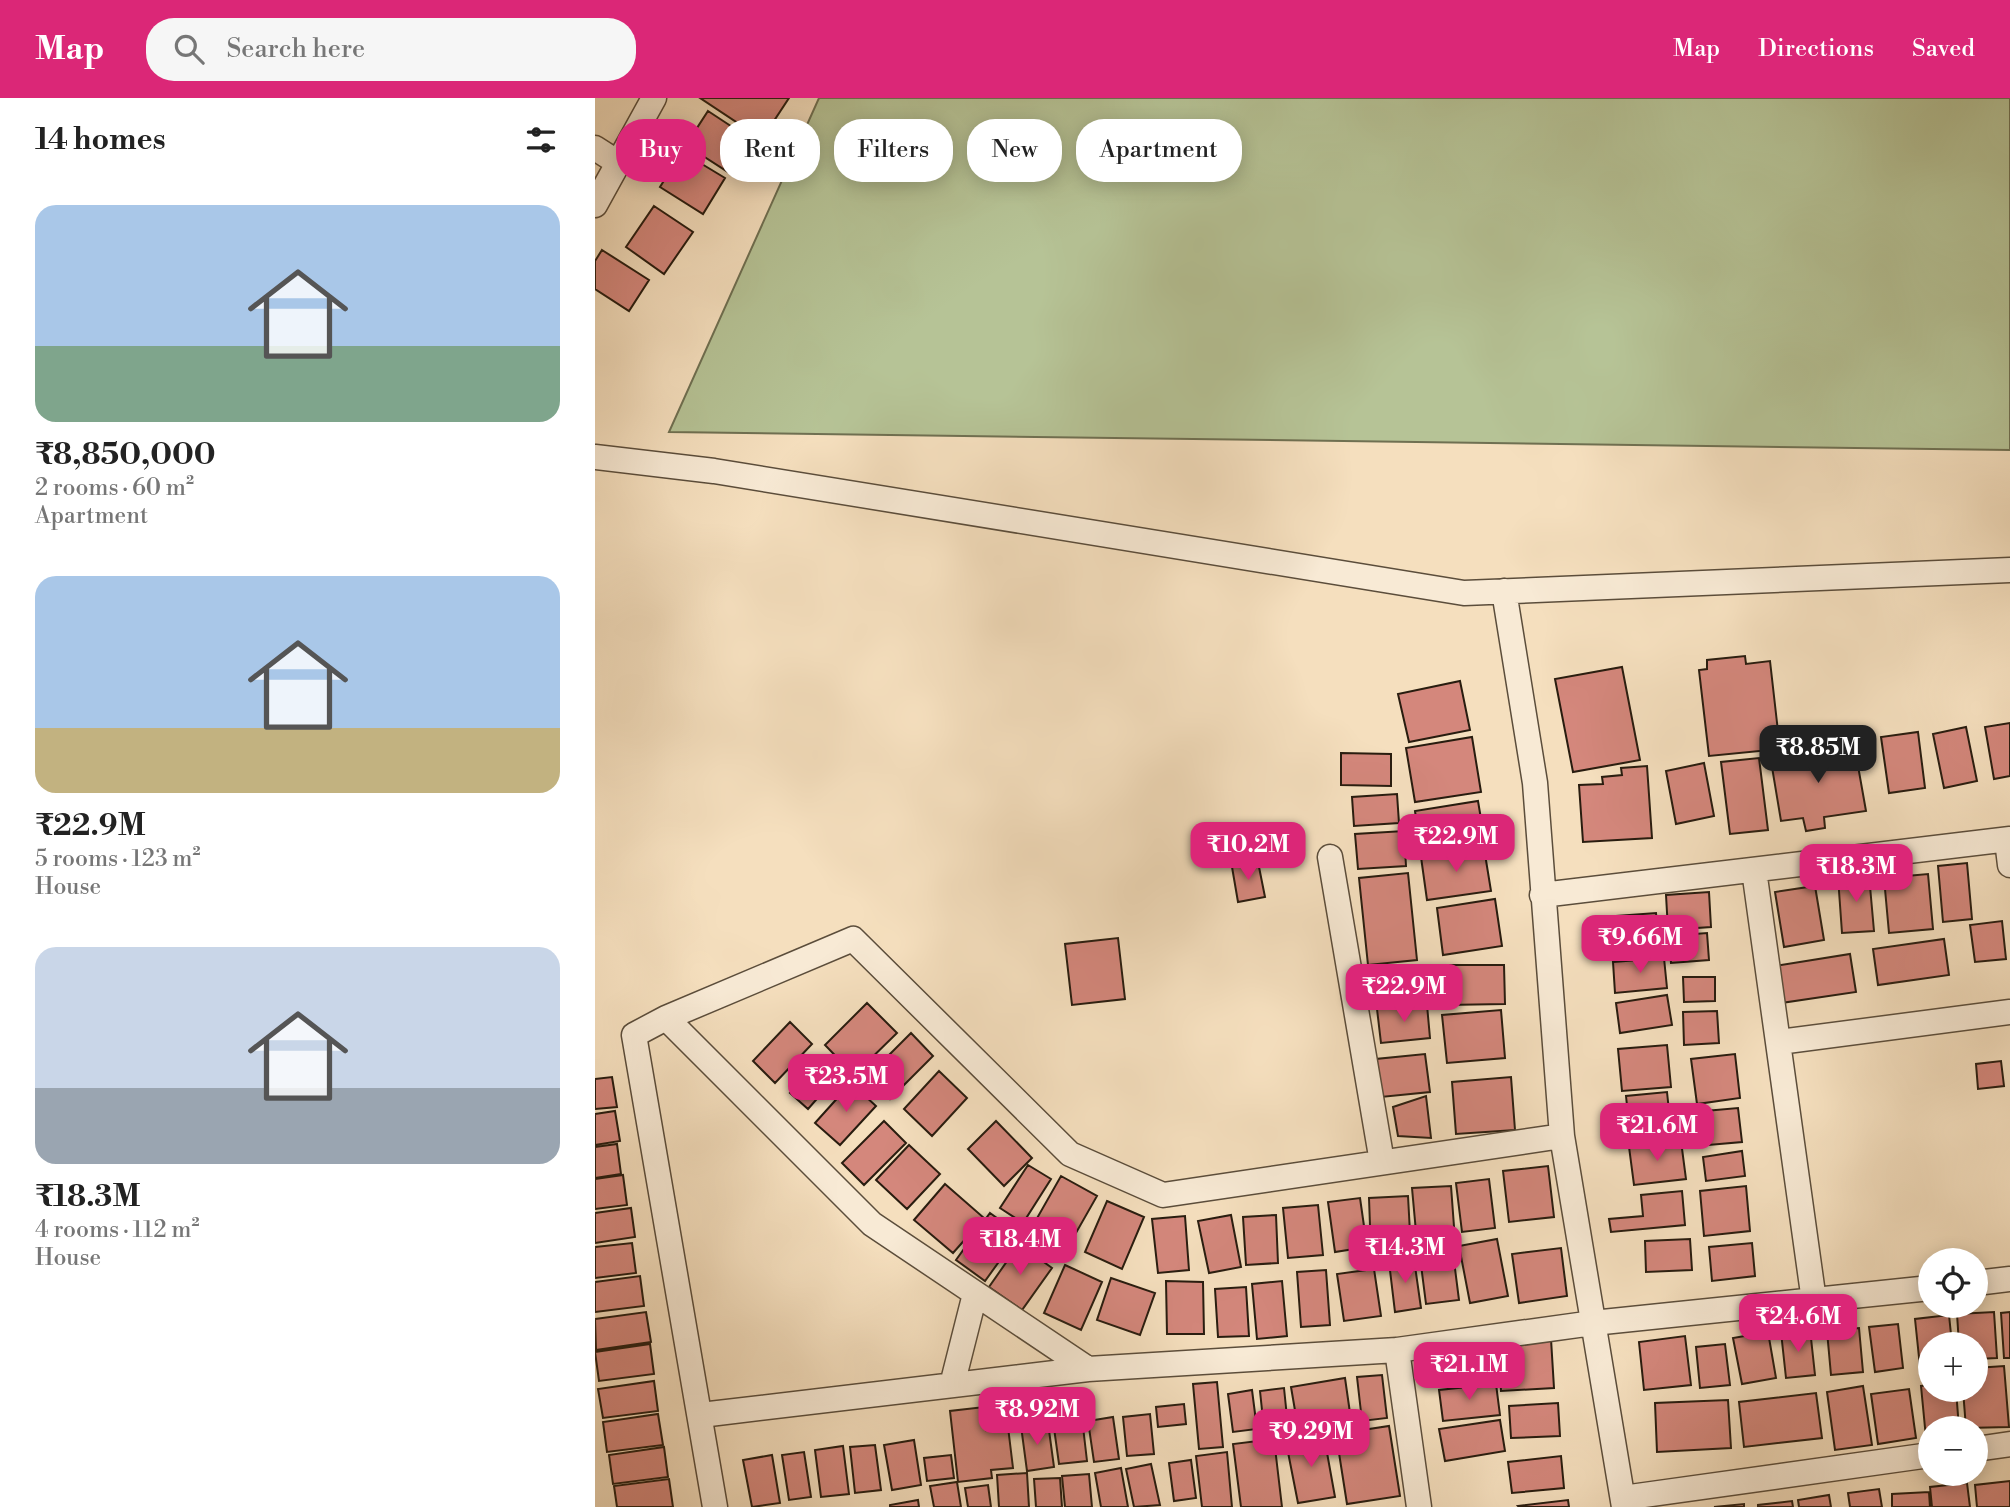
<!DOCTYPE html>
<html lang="en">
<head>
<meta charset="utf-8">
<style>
	body { margin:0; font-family:"Libre Bodoni",serif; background:#f6f6f6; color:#222; height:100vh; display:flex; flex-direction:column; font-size:26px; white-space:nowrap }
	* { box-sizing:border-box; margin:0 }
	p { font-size:23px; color:#767676 }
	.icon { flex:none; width:38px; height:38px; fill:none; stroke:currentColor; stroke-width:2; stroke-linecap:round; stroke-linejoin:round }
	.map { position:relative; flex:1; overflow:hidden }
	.drawer { display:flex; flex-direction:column; background:#fff; width:595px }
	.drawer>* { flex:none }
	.top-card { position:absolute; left:21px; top:21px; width:665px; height:63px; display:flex; gap:14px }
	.tools { position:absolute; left:1323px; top:1150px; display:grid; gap:14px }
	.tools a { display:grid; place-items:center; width:70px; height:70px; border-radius:50%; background:#fff; box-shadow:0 4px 18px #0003; font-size:35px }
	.price { position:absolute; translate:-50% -60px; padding:0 16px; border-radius:14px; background:#db2777; color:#fff; font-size:23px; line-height:46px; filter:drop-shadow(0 2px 4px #0008) }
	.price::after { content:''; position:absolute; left:50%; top:42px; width:21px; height:16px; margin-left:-10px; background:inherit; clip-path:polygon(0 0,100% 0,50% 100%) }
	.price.current { background:#222; color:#fff }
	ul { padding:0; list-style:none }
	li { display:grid; align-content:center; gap:14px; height:371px; padding:0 35px }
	li span { display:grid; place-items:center; height:217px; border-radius:21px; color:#555 }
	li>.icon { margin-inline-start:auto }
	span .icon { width:126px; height:126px; fill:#fffc; stroke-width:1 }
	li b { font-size:30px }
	h2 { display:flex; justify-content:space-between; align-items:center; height:84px; padding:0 35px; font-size:30px }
	.pill { padding:0 24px; border-radius:28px; background:#fff; box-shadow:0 4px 18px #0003; font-size:24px; line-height:63px }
	.pill.current { background:#db2777; color:#fff }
	header { display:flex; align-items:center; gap:42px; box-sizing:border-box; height:98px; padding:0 35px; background:#db2777; color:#fff }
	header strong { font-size:33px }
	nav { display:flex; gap:38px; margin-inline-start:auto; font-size:24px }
	.search { width:490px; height:63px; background:#f6f6f6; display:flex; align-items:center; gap:18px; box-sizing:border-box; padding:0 24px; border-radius:28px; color:#767676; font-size:26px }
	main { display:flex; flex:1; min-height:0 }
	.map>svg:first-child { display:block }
	.green { fill:#b6c396; stroke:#6f7052; stroke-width:2 }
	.building { fill:#d4877c; stroke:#281c0f; stroke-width:2 }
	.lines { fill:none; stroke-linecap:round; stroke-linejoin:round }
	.minor-casing { stroke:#5b4d3b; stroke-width:27 }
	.minor { stroke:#f8ead5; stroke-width:24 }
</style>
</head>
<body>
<header>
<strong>Map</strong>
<div class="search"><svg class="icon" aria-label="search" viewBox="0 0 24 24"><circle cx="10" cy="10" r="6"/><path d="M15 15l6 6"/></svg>Search here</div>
<nav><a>Map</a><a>Directions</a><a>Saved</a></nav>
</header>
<main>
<section class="drawer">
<h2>14 homes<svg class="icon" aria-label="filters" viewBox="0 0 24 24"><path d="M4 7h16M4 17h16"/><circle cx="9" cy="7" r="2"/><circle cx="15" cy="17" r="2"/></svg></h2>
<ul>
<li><span style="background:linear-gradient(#a9c7e8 65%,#7fa58c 0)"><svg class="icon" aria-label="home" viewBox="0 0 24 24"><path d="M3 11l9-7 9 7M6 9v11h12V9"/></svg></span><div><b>₹8,850,000</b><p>2 rooms · 60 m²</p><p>Apartment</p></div></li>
<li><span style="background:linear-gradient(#a9c7e8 70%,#c2b280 0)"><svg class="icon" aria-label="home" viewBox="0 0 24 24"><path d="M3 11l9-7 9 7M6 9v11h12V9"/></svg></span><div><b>₹22.9M</b><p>5 rooms · 123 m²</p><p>House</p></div></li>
<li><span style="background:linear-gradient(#c9d6e8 65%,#9aa5b1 0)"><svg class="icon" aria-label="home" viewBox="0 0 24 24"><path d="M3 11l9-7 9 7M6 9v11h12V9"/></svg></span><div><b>₹18.3M</b><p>4 rooms · 112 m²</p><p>House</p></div></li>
</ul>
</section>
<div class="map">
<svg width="1415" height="1409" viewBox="0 0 1415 1409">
	<rect width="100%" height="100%" fill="#f5dfbe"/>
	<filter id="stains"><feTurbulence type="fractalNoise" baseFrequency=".00286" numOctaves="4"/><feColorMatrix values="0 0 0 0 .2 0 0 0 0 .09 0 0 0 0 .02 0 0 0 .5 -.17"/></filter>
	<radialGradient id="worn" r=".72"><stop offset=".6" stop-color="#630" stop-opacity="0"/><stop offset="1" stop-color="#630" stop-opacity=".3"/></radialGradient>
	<path class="green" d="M224 0H1415V352L74 334Z"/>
	<path class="building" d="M105 0H194L167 41Z
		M113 13 154 40 133 74 91 47Z
		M87 54 130 80 108 116 65 89Z
		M59 108 98 134 69 176 31 149Z
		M7 152 54 182 34 213 0 191V163Z
		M1150 558 1151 566 1175 563 1185 651 1114 658 1104 572 1112 571V562Z
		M1027 569 1045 662 978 674 960 581Z
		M865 583 875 632 814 644 803 596Z
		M1415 625V678L1399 681 1390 629Z
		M1371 629 1382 683 1349 690 1338 636Z
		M1323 634 1330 690 1294 695 1286 639Z
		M877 639 886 694 820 704 811 650Z
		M1233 643 1235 655 1260 651 1271 713 1229 719 1230 730 1211 733 1208 720 1186 723 1176 663 1212 656 1210 647Z
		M746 655 796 656V688L746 687Z
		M1164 660 1173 732 1135 736 1126 664Z
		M1109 665 1119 718 1081 726 1071 673Z
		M1052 668 1057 740 988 744 984 687 1008 686 1007 679 1027 677 1026 670Z
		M802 696 804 725 759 728 757 699Z
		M883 703 889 739 825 749 820 713Z
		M809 733 811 768 763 771 760 736Z
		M889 750 896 793 832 802 826 759Z
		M663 764 670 799 643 804 637 769Z
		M1372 765 1377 821 1348 824 1343 768Z
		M813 775 822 862 773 867 764 780Z
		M1333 776 1338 831 1294 835 1289 780Z
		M1274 777 1279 833 1247 835 1243 779Z
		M1220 788 1229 842 1189 849 1180 794Z
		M1114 794 1116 829 1073 832 1071 797Z
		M900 801 907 848 848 857 842 810Z
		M1061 815 1064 845 1011 849 1008 819Z
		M1407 823 1411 861 1380 864 1375 827Z
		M1112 835 1114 862 1076 865 1074 838Z
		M523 840 530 901 477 907 470 846Z
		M1349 841 1354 877 1283 887 1278 851Z
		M1255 856 1261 894 1186 905 1180 868Z
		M1069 860 1072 890 1020 895 1018 864Z
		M849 867H909L910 906 850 907Z
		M825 873 827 904 779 907 777 876Z
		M1088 879H1120V903L1089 904Z
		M1072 897 1077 927 1025 935 1021 905Z
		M272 905 302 935 259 977 230 947Z
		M832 907 835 940 786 945 782 911Z
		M906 912 910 960 852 965 847 917Z
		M1122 913 1124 945 1089 947 1088 914Z
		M195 924 217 946 180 985 158 963Z
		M316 935 338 958 295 1001 273 978Z
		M1072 947 1076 989 1027 993 1023 951Z
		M830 956 835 994 786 999 781 961Z
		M1140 956 1145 1000 1102 1006 1096 961Z
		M224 962 243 977 213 1011 195 995Z
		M1406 963 1409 988 1383 991 1381 966Z
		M344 973 372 1000 337 1038 309 1011Z
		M17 979 22 1009 0 1011V981Z
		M916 979 920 1032 861 1036 857 984Z
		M256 985 281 1008 245 1047 220 1025Z
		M1072 994 1076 1032 1035 1036 1031 998Z
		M831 998 836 1040 803 1038 798 1009Z
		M1143 1010 1147 1044 1102 1048 1099 1014Z
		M20 1013 25 1043 0 1047V1016Z
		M289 1023 311 1045 269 1087 247 1065Z
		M401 1023 437 1060 409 1088 373 1051Z
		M1086 1043 1091 1081 1039 1087 1034 1049Z
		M22 1046 26 1076 0 1080V1049Z
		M314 1047 345 1076 312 1111 281 1082Z
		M1147 1053 1150 1078 1111 1083 1108 1059Z
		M433 1067 456 1081 428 1125 405 1110Z
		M953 1068 959 1119 914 1124 908 1073Z
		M28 1077 32 1107 0 1111V1081Z
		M466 1078 502 1098 473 1149 437 1129Z
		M894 1081 900 1130 867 1134 861 1085Z
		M350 1086 389 1120 358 1155 319 1122Z
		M856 1088 860 1142 822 1145 817 1090Z
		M1151 1088 1155 1133 1109 1138 1105 1093Z
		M1087 1093 1090 1127 1016 1134 1014 1121 1048 1118 1046 1097Z
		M813 1098 816 1153 776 1155 774 1100Z
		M765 1100 772 1149 740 1154 733 1104Z
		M512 1103 549 1119 527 1171 490 1154Z
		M723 1107 728 1157 693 1160 688 1110Z
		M36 1110 40 1139 0 1145V1115Z
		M395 1115 424 1136 390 1183 361 1162Z
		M636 1117 646 1169 614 1175 603 1123Z
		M681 1117 683 1165 651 1167 648 1119Z
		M590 1118 594 1172 563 1175 557 1121Z
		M902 1141 913 1198 875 1205 864 1148Z
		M1095 1141 1097 1172 1051 1174 1050 1143Z
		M37 1145 41 1175 0 1180V1149Z
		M1157 1145 1160 1178 1117 1183 1114 1149Z
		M424 1146 457 1170 427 1212 394 1189Z
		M966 1150 972 1198 924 1205 917 1156Z
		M858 1155 864 1202 831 1206 825 1159Z
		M819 1161 826 1210 800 1214 794 1164Z
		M470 1167 507 1184 486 1232 449 1215Z
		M779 1171 786 1218 749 1223 742 1176Z
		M731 1172 735 1227 706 1229 702 1174Z
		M45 1178 49 1208 0 1214V1184Z
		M516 1180 560 1195 545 1237 502 1222Z
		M571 1183 608 1184 609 1236H572Z
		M687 1183 692 1238 662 1241 657 1186Z
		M651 1189 654 1238 623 1239 620 1191Z
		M51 1214 56 1244 1 1252 0 1221Z
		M1399 1214 1402 1260 1381 1261V1246H1364L1362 1216Z
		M1415 1214V1260H1409L1406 1215Z
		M1354 1217 1357 1246H1335V1268L1325 1269 1320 1221Z
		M1303 1226 1308 1270 1280 1274 1274 1229Z
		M1264 1230 1268 1274 1236 1277 1232 1233Z
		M1215 1231 1220 1277 1191 1280 1186 1234Z
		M1173 1234 1181 1280 1147 1286 1138 1240Z
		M1090 1238 1096 1287 1049 1292 1044 1244Z
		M956 1241 959 1290 906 1293 903 1245Z
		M55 1246 59 1276 4 1283 0 1254Z
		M1130 1246 1135 1287 1105 1290 1101 1249Z
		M1409 1268 1414 1329 1371 1330 1368 1292H1381V1270Z
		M787 1277 792 1320 767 1323 762 1279Z
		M750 1280 756 1322 703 1330 696 1289Z
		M59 1283 63 1313 8 1320 3 1291Z
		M622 1284 628 1349 604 1351 598 1286Z
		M901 1286 905 1317 848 1323 844 1292Z
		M1335 1287V1292H1361L1364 1330H1335V1340H1331L1326 1288Z
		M1268 1288 1277 1347 1240 1352 1232 1294Z
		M689 1290 693 1329 669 1331 665 1293Z
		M1314 1291 1321 1340 1283 1346 1276 1296Z
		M657 1292 662 1331 638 1334 633 1296Z
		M1221 1295 1227 1340 1149 1349 1144 1304Z
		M1133 1302 1136 1350 1062 1354 1060 1305Z
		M963 1305 965 1338 916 1340 914 1308Z
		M589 1306 591 1326 563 1329 561 1309Z
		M389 1309 391 1332 413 1329 418 1370 396 1372 397 1380 363 1384 355 1313Z
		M63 1316 68 1347 12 1354 8 1324Z
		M555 1316 559 1356 532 1358 528 1319Z
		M518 1319 524 1361 499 1364 493 1323Z
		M487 1320 492 1363 464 1366 458 1323Z
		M905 1322 910 1353 850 1363 844 1331Z
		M453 1325 459 1369 432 1373 426 1328Z
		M794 1328 805 1398 752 1406 741 1336Z
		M729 1338 740 1399 703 1405 691 1344Z
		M679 1341 687 1409H646L638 1346Z
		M319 1342 326 1387 297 1392 289 1347Z
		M280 1347 286 1392 260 1395 255 1349Z
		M248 1348 254 1396 226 1399 220 1352Z
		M69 1349 73 1379 18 1386 14 1357Z
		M209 1354 216 1399 194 1402 187 1357Z
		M632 1354 637 1409H607L601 1358Z
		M177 1357 185 1405 157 1409 148 1362Z
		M356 1357 359 1380 332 1383 329 1360Z
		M966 1358 969 1390 917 1395 913 1364Z
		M596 1362 601 1400 579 1403 574 1365Z
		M556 1366 565 1407 539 1409 531 1371Z
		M526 1370 533 1409H506L500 1375Z
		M432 1375 434 1409H404L402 1377Z
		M494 1376 497 1409H470L467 1378Z
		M465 1380 467 1409H441L439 1381Z
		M74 1381 78 1409H22L19 1388Z
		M1415 1383V1409H1382L1380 1387Z
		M362 1384 366 1409H339L335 1388Z
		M1372 1385 1375 1409H1337L1335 1389Z
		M393 1387 396 1409H373L370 1390Z
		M1284 1391 1287 1409H1255L1253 1395Z
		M1334 1394 1335 1409H1297V1396Z
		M1234 1397 1236 1409H1204L1203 1402Z
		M323 1402 324 1409H295V1407Z
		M973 1402 974 1409H924L923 1408Z
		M1197 1403 1198 1409H1163V1407Z
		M1149 1406V1409H1119Z"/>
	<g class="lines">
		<g class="minor-casing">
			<path id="minor" d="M0 50 25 66
				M0 107 59 0
				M0 359 119 373 869 495 1415 472
				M909 493 940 685 967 1038 1029 1409
				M1412 742 1415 767
				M735 759 787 1064
				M1159 772 1219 1203
				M947 797 1415 741
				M71 920 277 1126 493 1271
				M1184 944 1415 914
				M1381 1185 1415 1181
				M802 1252 824 1409
				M357 1287 380 1196
				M106 1317 493 1271 802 1252 998 1225 1335 1190
				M1381 1351 1415 1346
				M1028 1400 1335 1357
				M120 1409 39 937 71 920 258 841 475 1056 568 1097 967 1038"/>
		</g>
		<use href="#minor" class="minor"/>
	</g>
	<rect width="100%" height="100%" filter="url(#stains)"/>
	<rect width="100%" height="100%" fill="url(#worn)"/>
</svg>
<div class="tools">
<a><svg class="icon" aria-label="locate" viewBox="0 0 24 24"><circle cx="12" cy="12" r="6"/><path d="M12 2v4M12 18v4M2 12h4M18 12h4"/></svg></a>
<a>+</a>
<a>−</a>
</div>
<b class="price current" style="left:1223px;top:687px">₹8.85M</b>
<b class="price" style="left:861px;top:776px">₹22.9M</b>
<b class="price" style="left:653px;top:784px">₹10.2M</b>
<b class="price" style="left:1261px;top:806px">₹18.3M</b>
<b class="price" style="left:1045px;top:877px">₹9.66M</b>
<b class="price" style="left:809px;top:926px">₹22.9M</b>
<b class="price" style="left:251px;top:1016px">₹23.5M</b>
<b class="price" style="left:1062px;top:1065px">₹21.6M</b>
<b class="price" style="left:425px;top:1179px">₹18.4M</b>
<b class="price" style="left:810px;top:1187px">₹14.3M</b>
<b class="price" style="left:1203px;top:1256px">₹24.6M</b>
<b class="price" style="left:874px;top:1304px">₹21.1M</b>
<b class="price" style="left:442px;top:1349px">₹8.92M</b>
<b class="price" style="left:716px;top:1371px">₹9.29M</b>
<div class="top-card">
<a class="pill current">Buy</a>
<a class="pill">Rent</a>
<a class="pill">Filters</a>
<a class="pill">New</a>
<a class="pill">Apartment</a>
</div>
</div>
</main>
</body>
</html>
